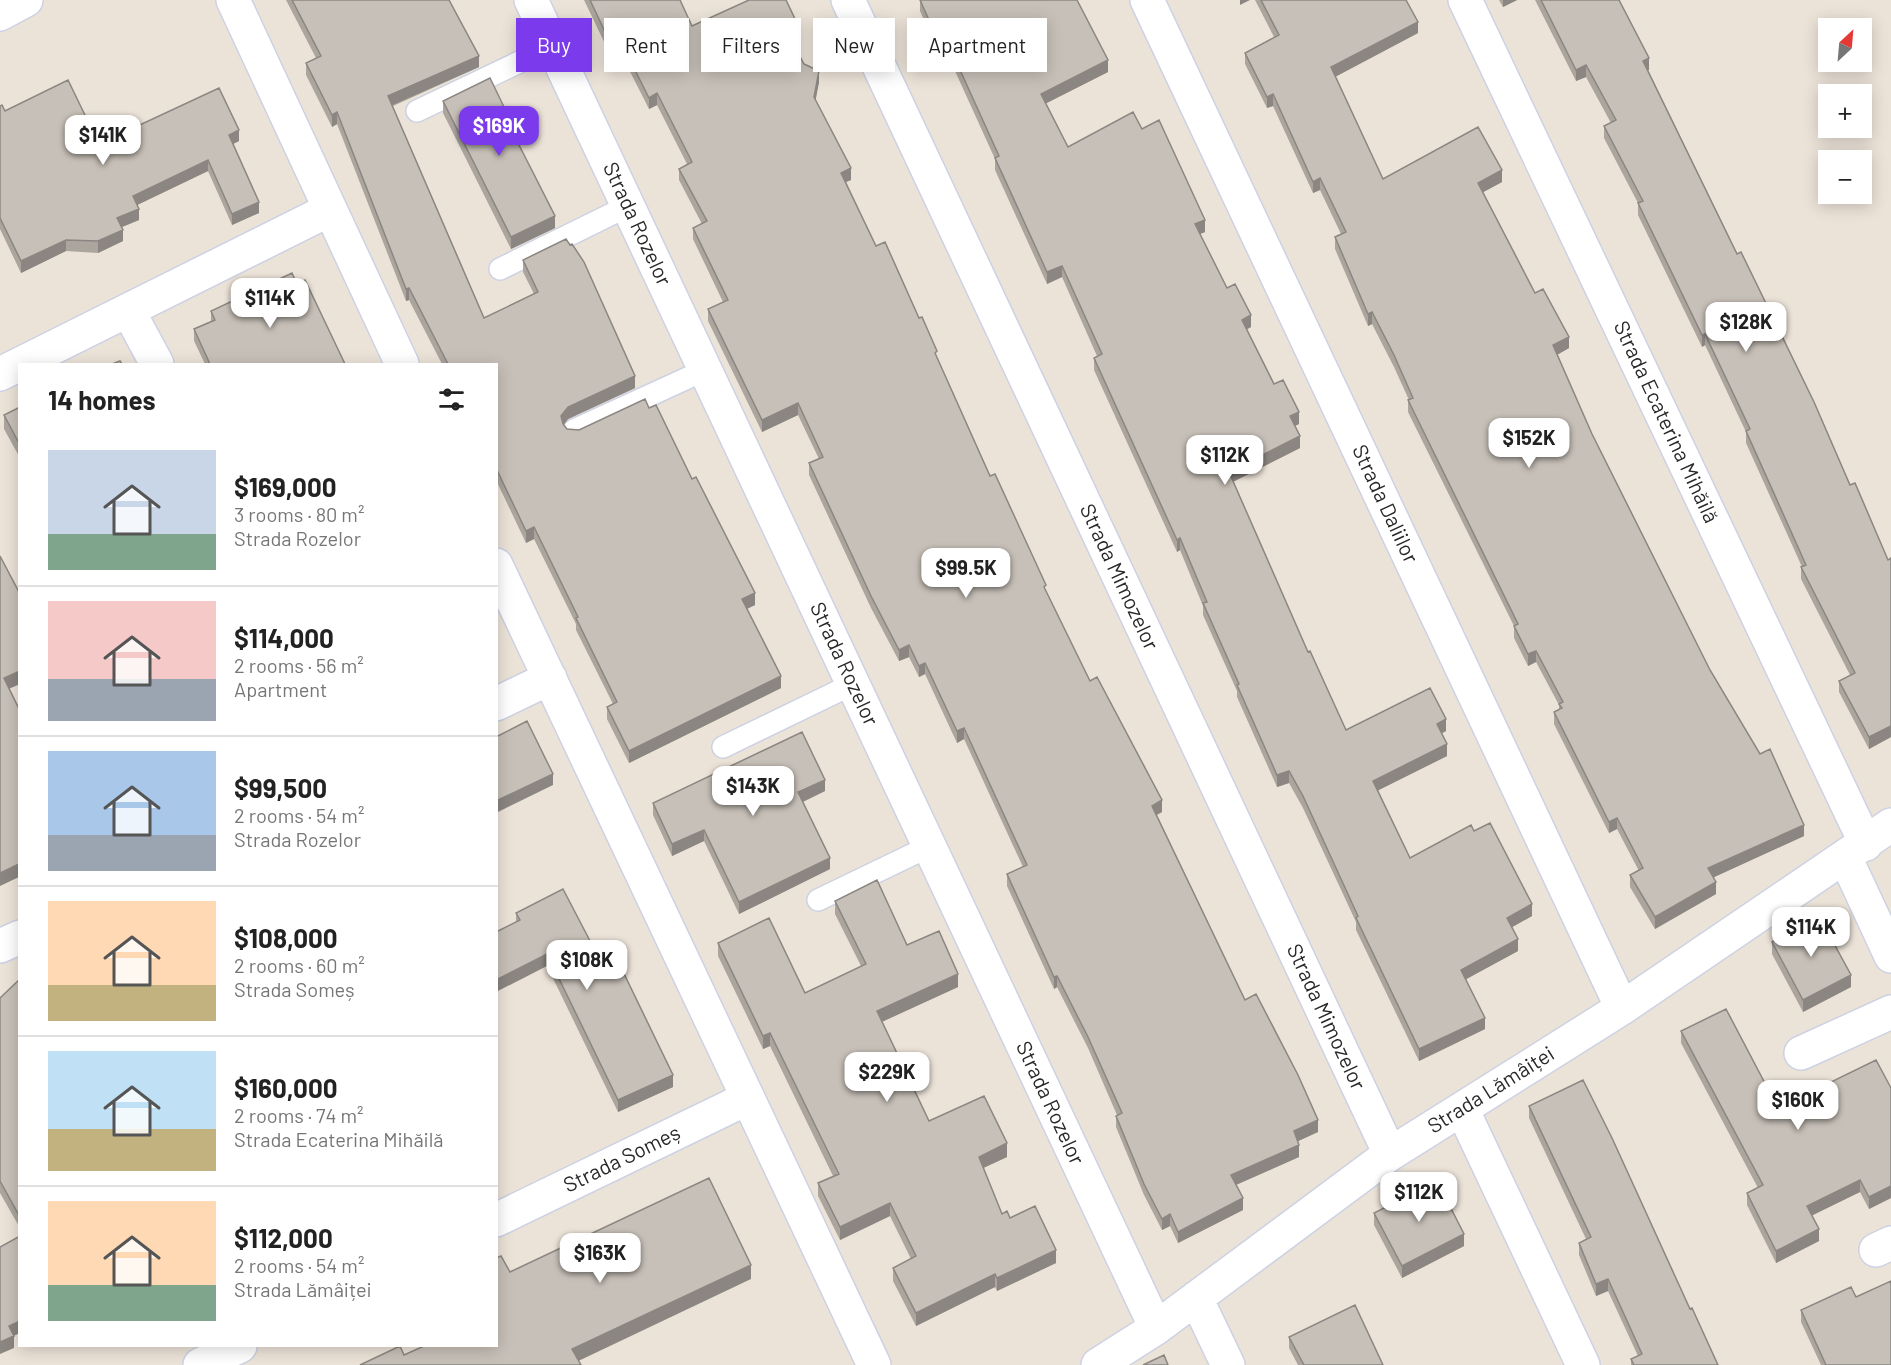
<!DOCTYPE html>
<html lang="en">
<head>
<meta charset="utf-8">
<style>
	body { margin:0; font-family:Barlow,sans-serif; background:#f2f2f2; color:#222; height:100vh; display:flex; flex-direction:column; font-size:22px; white-space:nowrap }
	* { box-sizing:border-box; margin:0 }
	p { font-size:20px; color:#767676 }
	.icon { flex:none; width:33px; height:33px; fill:none; stroke:currentColor; stroke-width:2; stroke-linecap:round; stroke-linejoin:round }
	.map { position:relative; flex:1; overflow:hidden }
	.sheet { position:absolute; left:18px; top:363px; width:480px; height:984px; display:flex; flex-direction:column; background:#fff; border-radius:0px; box-shadow:0 3px 15px #0003 }
	.sheet>* { flex:none }
	.top-card { position:absolute; left:516px; top:18px; width:570px; height:54px; display:flex; gap:12px }
	.needle { width:39px; rotate:26deg }
	.buttons { position:absolute; left:1818px; top:18px; display:grid; gap:12px }
	.buttons a { display:grid; place-items:center; width:54px; height:54px; border-radius:0px; background:#fff; box-shadow:0 3px 15px #0003; font-size:30px }
	.price { position:absolute; translate:-50% -51px; padding:0 14px; border-radius:12px; background:#fff; color:#222; font-size:20px; line-height:39px; filter:drop-shadow(0 2px 3px #0008) }
	.price::after { content:''; position:absolute; left:50%; top:36px; width:18px; height:14px; margin-left:-9px; background:inherit; clip-path:polygon(0 0,100% 0,50% 100%) }
	.price.current { background:#7c3aed; color:#fff }
	ul { padding:0; list-style:none }
	li { display:flex; align-items:center; gap:18px; height:150px; padding:0 30px }
	li+li { border-top:2px solid #e0e0e0 }
	li span { display:grid; place-items:center; flex:none; width:168px; height:120px; border-radius:0px; color:#555 }
	li>.icon { margin-inline-start:auto }
	span .icon { width:72px; height:72px; fill:#fffc; stroke-width:1 }
	li b { font-size:26px }
	h2 { display:flex; justify-content:space-between; align-items:center; height:72px; padding:0 30px; font-size:26px }
	.chip { padding:0 21px; border-radius:0px; background:#fff; box-shadow:0 3px 15px #0003; font-size:21px; line-height:54px }
	.chip.current { background:#7c3aed; color:#fff }
	.map>svg:first-child { display:block }
	.lines { fill:none; stroke-linecap:round; stroke-linejoin:round }
	.service-casing { stroke:#cdd2e3; stroke-width:24 }
	.minor-casing { stroke:#cdd2e3; stroke-width:36 }
	.service { stroke:#fff; stroke-width:21 }
	.minor { stroke:#fff; stroke-width:33 }
	.wall { fill:#aba59e }
	.shaded-wall { fill:#8b8681 }
	.building { fill:#c7c0b8; stroke:#8b8681; stroke-width:1.5 }
	.labels { text-anchor:middle; stroke-width:4.5; stroke-linejoin:round; paint-order:stroke }
	.street-label { font-size:21px; fill:#282828; stroke:#fff }
</style>
</head>
<body>
<div class="map">
<svg width="1891" height="1365" viewBox="0 0 1891 1365">
	<rect width="100%" height="100%" fill="#ece3d8"/>
	<g class="lines">
		<g class="service-casing">
			<path id="service" d="M417 111 553 46
				M500 269 628 206
				M574 430 705 370
				M723 747 853 684
				M818 900 930 846"/>
		</g>
		<g class="minor-casing">
			<path id="minor" d="M233 0 402 364
				M531 0 1156 1328
				M848 0 1390 1154
				M1147 0 1622 1008
				M1465 0 1866 844
				M0 14 26 0
				M128 310 157 364
				M0 374 329 210
				M496 565 874 1365
				M496 704 550 678
				M1845 857 1891 956
				M0 946 20 937
				M1801 1053 1891 1012
				M1462 1109 1583 1365
				M496 1220 748 1098
				M1876 1250 1891 1243
				M1196 1298 1228 1365
				M200 1365 240 1346
				M1098 1365 1156 1328 1390 1154 1622 1008 1891 825"/>
		</g>
		<use href="#service" class="service"/>
		<use href="#minor" class="minor"/>
	</g>
	<path class="wall" d="M286 0H449L479 67 393 106 484 318 534 294 523 272V260L635 388 568 419 564 425 567 429 579 430 649 408 755 605 747 609 781 688 629 763 607 719V707L613 704 576 630V624L534 539 526 543 496 480V364H442L409 300 406 301 337 124 332 127 306 75V63L316 58Z
		M584 0H680L692 26 795 31 788 34 804 64 819 82 815 101 851 180 846 182 876 246 937 359 990 476 1090 681 1162 812 1157 815 1245 1000 1318 1132 1298 1141 1299 1157 1236 1185 1243 1210 1178 1243 1170 1226 1162 1230 1144 1195 1116 1127V1116L1117 1115 1088 1048 1057 987 1054 989 1007 886V874L1023 867 964 739 957 743 925 674 919 677 909 657 899 661 871 608 809 475V463L819 459 798 415 762 432 708 321V309L723 302 693 239V228L702 224 679 180V169L687 164 657 105 649 109 616 44 607 48Z
		M920 0 1108 72 1046 103 1068 147 1142 129 1205 232 1200 234 1227 288 1251 327 1247 329 1274 384 1299 424 1295 426 1300 448 1233 481 1308 652 1346 730 1446 731 1442 733 1447 756 1378 790 1410 858 1474 831 1532 916 1512 927 1518 951 1466 979 1485 1029 1419 1061 1356 930V922L1303 808 1289 783 1277 787 1237 697V691L1203 615V606L1180 550 1177 552 1094 370V358L1097 356 1062 277 1047 284 995 170V159L940 38 933 41 920 11Z
		M1255 0H1406L1418 33 1335 77 1383 179 1502 182 1483 192 1535 293 1569 348 1557 355 1592 434 1710 670 1804 836 1713 877 1716 894 1655 929 1630 887V875L1639 871 1617 829 1609 833 1554 724V712L1559 709V705L1536 662 1528 666 1514 638V626L1408 412V400H1409L1394 367 1372 324 1368 326 1335 249V237L1341 234 1320 190 1313 193 1273 106 1267 108 1245 64V53L1274 37Z
		M1499 0H1517L1503 7Z
		M1535 0H1619L1649 70H1648L1850 485 1888 560 1891 558V737L1869 749 1839 692V681L1850 675 1801 579V567H1802L1746 443V432L1705 345 1702 347 1638 215V203L1604 138V126L1611 123 1586 77 1576 81Z
		M443 101 555 228 511 249 443 113Z
		M0 106 5 111 99 144 239 141 233 144 259 213 232 225 208 171 137 205 139 220 122 227 123 241 98 253 66 251 21 273 0 229Z
		M297 284 345 364H205L194 341V329L211 322V311Z
		M20 407V458L4 429V415Z
		M825 791 803 802 830 869 739 914 704 841 672 856 653 815V803Z
		M835 901 907 945 958 987 882 1022 929 1121 1007 1157 983 1168 1002 1214 1010 1218 1056 1263 997 1291 995 1287 916 1326 893 1281V1268L911 1259 890 1216 840 1240 818 1196V1183L833 1176 770 1046 763 1049 718 956V943L805 993 861 966 835 914Z
		M516 913 601 962 673 1087 618 1112 547 966 516 922Z
		M1772 942 1851 987 1803 1012 1772 954Z
		M20 979V1228L0 1193V998Z
		M1681 1031 1778 1108 1891 1088V1198L1869 1209 1860 1192 1812 1215 1819 1241 1776 1263 1747 1205V1193L1758 1188 1681 1043Z
		M1529 1106 1690 1309 1718 1365H1631V1359L1638 1356 1608 1291 1596 1296 1579 1255V1243L1586 1239 1529 1118Z
		M1374 1213 1464 1246 1402 1278 1374 1225Z
		M1856 1297 1891 1365H1821L1801 1322V1310Z
		M1289 1337 1383 1365H1298L1289 1348Z"/>
	<path class="shaded-wall" d="M1240 0H1250L1240 5Z
		M1503 0H1517L1503 7Z
		M795 19V31L783 36V25Z
		M1418 22V33L1331 79V67Z
		M940 26V38L933 41V29Z
		M616 32V44L607 48V36Z
		M479 56V67L388 107V96Z
		M1649 58V70L1643 73V61Z
		M1108 60V72L1041 106V94Z
		M1586 65V77L1576 81V70Z
		M819 71V82L814 109V97Z
		M657 93V105L649 109V98Z
		M1273 94V106L1267 108V97Z
		M337 112V124L332 127V115Z
		M239 130V141L229 146V135Z
		M208 160V171L133 207V196Z
		M851 168V180L841 184V173Z
		M1502 170V182L1478 195V183Z
		M1320 178V190L1313 193V182Z
		M259 202V213L232 225V214Z
		M139 209V220L117 229V218Z
		M555 216V228L511 249V237Z
		M1205 220V232L1195 236V224Z
		M123 230V241L98 253V241Z
		M66 240V251L21 273V261Z
		M1062 266V277L1047 284V272Z
		M409 288V300L406 301V289Z
		M1372 312V324L1368 326V314Z
		M1251 315V327L1242 332V320Z
		M1705 334V345L1702 347V335Z
		M1569 337V348L1553 357V345Z
		M635 376V388L568 419 561 428V416L568 407Z
		M798 403V415L762 432V420Z
		M1299 412V424L1290 428V416Z
		M1300 436V448L1229 484V472Z
		M534 527V539L526 543V531Z
		M1180 538V550L1177 552V540Z
		M755 593V605L742 611V599Z
		M909 645V657L899 661V650Z
		M1536 651V662L1528 666V654Z
		M925 663V674L919 677V666Z
		M20 671V684L4 691V678Z
		M781 676V688L629 763V751Z
		M1446 719V731L1437 736V724Z
		M1891 726V737L1869 749V737Z
		M964 728V739L957 743V731Z
		M1447 744V756L1373 793V781Z
		M1289 771V783L1277 787V775Z
		M553 774V785L496 813V801Z
		M825 780V791L798 804V792Z
		M1162 800V812L1152 817V806Z
		M1617 818V829L1609 833V822Z
		M1804 825V836L1708 880V868Z
		M704 830V841L672 856V844Z
		M830 858V869L739 914V902Z
		M19 864V877L0 886V873Z
		M1716 882V894L1655 929V917Z
		M1532 904V916L1507 930V918Z
		M1518 939V951L1461 982V970Z
		M547 954V966L496 992V980Z
		M958 974V987L877 1024V1011Z
		M1851 975V987L1803 1012V1000Z
		M1057 976V987L1054 989V977Z
		M1485 1018V1029L1419 1061V1049Z
		M770 1033V1046L763 1049V1036Z
		M673 1075V1087L618 1112V1100Z
		M1318 1120V1132L1294 1143V1131Z
		M1007 1143V1157L979 1170V1157Z
		M1299 1145V1157L1231 1187V1175Z
		M1860 1180V1192L1807 1218V1206Z
		M1891 1186V1198L1869 1209V1197Z
		M1243 1198V1210L1178 1243V1232Z
		M890 1203V1216L840 1240V1227Z
		M1170 1214V1226L1162 1230V1219Z
		M1819 1229V1241L1776 1263V1251Z
		M1464 1234V1246L1402 1278V1266Z
		M1056 1250V1263L997 1291V1278Z
		M751 1265V1279L572 1364V1349Z
		M995 1274V1287L916 1326V1313Z
		M1608 1279V1291L1596 1296V1284Z
		M20 1321V1333L9 1338 14 1336V1348L0 1354V1342L9 1326Z"/>
	<path class="building" d="M292 0H449L479 56 388 96 484 318 538 292 523 260 566 239 570 245 572 244 584 262 635 376 568 407 561 416 563 424 567 429 579 430 645 399 649 408 656 405 692 479 696 477 755 593 742 599 781 676 629 751 607 707 617 702 576 618 578 617 534 527 526 531 496 468V364H448L409 288 406 289 337 112 332 115 306 63 321 56Z
		M590 0H680L692 26 749 0H786L795 19 783 25 804 64 819 71 814 97 851 168 841 173 876 246 885 242 919 318 922 317 937 351 935 353 990 476 995 474 1046 585 1044 587 1090 681 1097 677 1162 800 1152 806 1245 1000 1256 994 1298 1075 1318 1120 1294 1131 1299 1145 1231 1175 1243 1198 1178 1232 1170 1214 1162 1219 1144 1184 1116 1116 1122 1113 1088 1037 1057 976 1054 977 1007 874 1027 865 964 728 957 731 925 663 919 666 909 645 899 650 871 596 809 463 823 457 798 403 762 420 708 309 728 300 693 228 707 221 679 169 692 162 657 93 649 98 616 32 607 36Z
		M920 0H1077L1108 60 1041 94 1068 147 1133 112 1142 129 1159 120 1205 220 1195 224 1227 288 1235 284 1251 315 1242 320 1274 384 1283 380 1299 412 1290 416 1300 436 1229 472 1308 652 1310 651 1346 730 1430 688 1446 719 1437 724 1447 744 1373 781 1410 858 1471 825 1474 831 1490 823 1532 904 1507 918 1518 939 1461 970 1485 1018 1419 1049 1356 918 1358 916 1303 796 1289 771 1277 775 1237 685 1239 684 1203 603 1207 602 1180 538 1177 540 1094 358 1102 354 1062 266 1047 272 995 158 999 156 940 26 933 29Z
		M1261 0H1406L1418 22 1331 67 1383 179 1478 127 1502 170 1478 183 1535 293 1543 289 1569 337 1553 345 1592 434 1710 670 1760 754 1770 749 1804 825 1708 868 1716 882 1655 917 1630 875 1643 868 1617 818 1609 822 1554 712 1562 708 1559 704 1563 702 1536 651 1528 654 1514 626 1518 624 1408 400 1413 398 1394 355 1372 312 1368 314 1335 237 1346 232 1320 178 1313 182 1273 94 1267 97 1245 53 1279 35Z
		M1541 0H1619L1649 58 1643 61 1737 254 1741 252 1814 402 1850 485 1855 483 1888 560 1891 558V726L1869 737 1839 681 1855 673 1801 567 1806 565 1746 431 1750 429 1705 334 1702 335 1638 203 1643 201 1604 126 1616 120 1586 65 1576 70Z
		M490 78 519 138 516 139 555 216 511 237 443 101Z
		M68 80 99 144 219 88 239 130 229 135 259 202 232 214 208 160 133 196 139 209 117 218 123 230 98 241 66 240 21 261 0 218V106L2 105 5 111Z
		M292 273 297 284 305 280 345 364H210L194 329 215 320 211 311Z
		M120 361 122 364H112Z
		M20 407V445L4 415Z
		M0 556 20 594V671L4 678 20 711V865L19 864 0 873Z
		M527 721 553 774 496 801V737Z
		M802 732 825 780 798 792 830 858 739 902 704 830 672 844 653 803Z
		M877 880 907 945 939 931 958 974 877 1011 929 1121 984 1096 1007 1143 979 1157 1002 1214 1007 1211 1010 1218 1035 1206 1056 1250 997 1278 995 1274 916 1313 893 1268 916 1256 890 1203 840 1227 818 1183 839 1174 770 1033 763 1036 718 943 769 918 805 993 866 964 835 901Z
		M563 889 601 962 615 955 673 1075 618 1100 547 954 496 980V932L520 920 516 913Z
		M1819 916 1851 975 1803 1000 1772 942Z
		M20 979V1217L0 1181V998Z
		M1726 1009 1778 1108 1876 1060 1891 1088V1186L1869 1197 1860 1180 1807 1206 1819 1229 1776 1251 1747 1193 1763 1185 1681 1031Z
		M1583 1080 1612 1138 1690 1309 1692 1308 1718 1365H1634L1631 1359 1642 1354 1608 1279 1596 1284 1579 1243 1591 1237 1529 1106Z
		M709 1178 751 1265 572 1349 581 1365H360L400 1346 404 1355 424 1346H496V1258L501 1256 510 1272Z
		M1437 1181 1464 1234 1402 1266 1374 1213Z
		M20 1236V1321L9 1326 14 1336 0 1342V1247Z
		M1891 1281V1365H1826L1801 1310 1851 1287 1856 1297Z
		M1355 1305 1383 1365H1304L1289 1337Z
		M1164 1355 1168 1365H1143Z"/>
	<g class="labels">
		<g class="street-label">
			<text transform="translate(637 224) rotate(65)" y="7">Strada Rozelor</text>
			<text transform="translate(1666 422) rotate(65)" y="7">Strada Ecaterina Mihăilă</text>
			<text transform="translate(1385 504) rotate(65)" y="7">Strada Daliilor</text>
			<text transform="translate(1119 577) rotate(65)" y="7">Strada Mimozelor</text>
			<text transform="translate(844 664) rotate(65)" y="7">Strada Rozelor</text>
			<text transform="translate(1326 1017) rotate(65)" y="7">Strada Mimozelor</text>
			<text transform="translate(1491 1090) rotate(-32)" y="7">Strada Lămâiței</text>
			<text transform="translate(1050 1103) rotate(65)" y="7">Strada Rozelor</text>
			<text transform="translate(622 1159) rotate(-26)" y="7">Strada Someș</text>
		</g>
	</g>
</svg>
<div class="buttons">
<a><svg class="needle" viewBox="-14 -14 28 28"><path d="M0-13l5 13h-10z" fill="#e53935"/><path d="M0 13l5-13h-10z" fill="#767676"/></svg></a>
<a>+</a>
<a>−</a>
</div>
<b class="price current" style="left:499px;top:157px">$169K</b>
<b class="price" style="left:103px;top:166px">$141K</b>
<b class="price" style="left:270px;top:329px">$114K</b>
<b class="price" style="left:1746px;top:353px">$128K</b>
<b class="price" style="left:1529px;top:469px">$152K</b>
<b class="price" style="left:1225px;top:486px">$112K</b>
<b class="price" style="left:966px;top:599px">$99.5K</b>
<b class="price" style="left:753px;top:817px">$143K</b>
<b class="price" style="left:1811px;top:958px">$114K</b>
<b class="price" style="left:587px;top:991px">$108K</b>
<b class="price" style="left:887px;top:1103px">$229K</b>
<b class="price" style="left:1798px;top:1131px">$160K</b>
<b class="price" style="left:1419px;top:1223px">$112K</b>
<b class="price" style="left:600px;top:1284px">$163K</b>
<div class="top-card">
<a class="chip current">Buy</a>
<a class="chip">Rent</a>
<a class="chip">Filters</a>
<a class="chip">New</a>
<a class="chip">Apartment</a>
</div>
<section class="sheet">
<h2>14 homes<svg class="icon" aria-label="filters" viewBox="0 0 24 24"><path d="M4 7h16M4 17h16"/><circle cx="9" cy="7" r="2"/><circle cx="15" cy="17" r="2"/></svg></h2>
<ul>
<li><span style="background:linear-gradient(#c9d6e8 70%,#7fa58c 0)"><svg class="icon" aria-label="home" viewBox="0 0 24 24"><path d="M3 11l9-7 9 7M6 9v11h12V9"/></svg></span><div><b>$169,000</b><p>3 rooms · 80 m²</p><p>Strada Rozelor</p></div></li>
<li><span style="background:linear-gradient(#f6c9c9 65%,#9aa5b1 0)"><svg class="icon" aria-label="home" viewBox="0 0 24 24"><path d="M3 11l9-7 9 7M6 9v11h12V9"/></svg></span><div><b>$114,000</b><p>2 rooms · 56 m²</p><p>Apartment</p></div></li>
<li><span style="background:linear-gradient(#a9c7e8 70%,#9aa5b1 0)"><svg class="icon" aria-label="home" viewBox="0 0 24 24"><path d="M3 11l9-7 9 7M6 9v11h12V9"/></svg></span><div><b>$99,500</b><p>2 rooms · 54 m²</p><p>Strada Rozelor</p></div></li>
<li><span style="background:linear-gradient(#ffd9b3 70%,#c2b280 0)"><svg class="icon" aria-label="home" viewBox="0 0 24 24"><path d="M3 11l9-7 9 7M6 9v11h12V9"/></svg></span><div><b>$108,000</b><p>2 rooms · 60 m²</p><p>Strada Someș</p></div></li>
<li><span style="background:linear-gradient(#bfe0f5 65%,#c2b280 0)"><svg class="icon" aria-label="home" viewBox="0 0 24 24"><path d="M3 11l9-7 9 7M6 9v11h12V9"/></svg></span><div><b>$160,000</b><p>2 rooms · 74 m²</p><p>Strada Ecaterina Mihăilă</p></div></li>
<li><span style="background:linear-gradient(#ffd9b3 70%,#7fa58c 0)"><svg class="icon" aria-label="home" viewBox="0 0 24 24"><path d="M3 11l9-7 9 7M6 9v11h12V9"/></svg></span><div><b>$112,000</b><p>2 rooms · 54 m²</p><p>Strada Lămâiței</p></div></li>
</ul>
</section>
</div>
</body>
</html>
